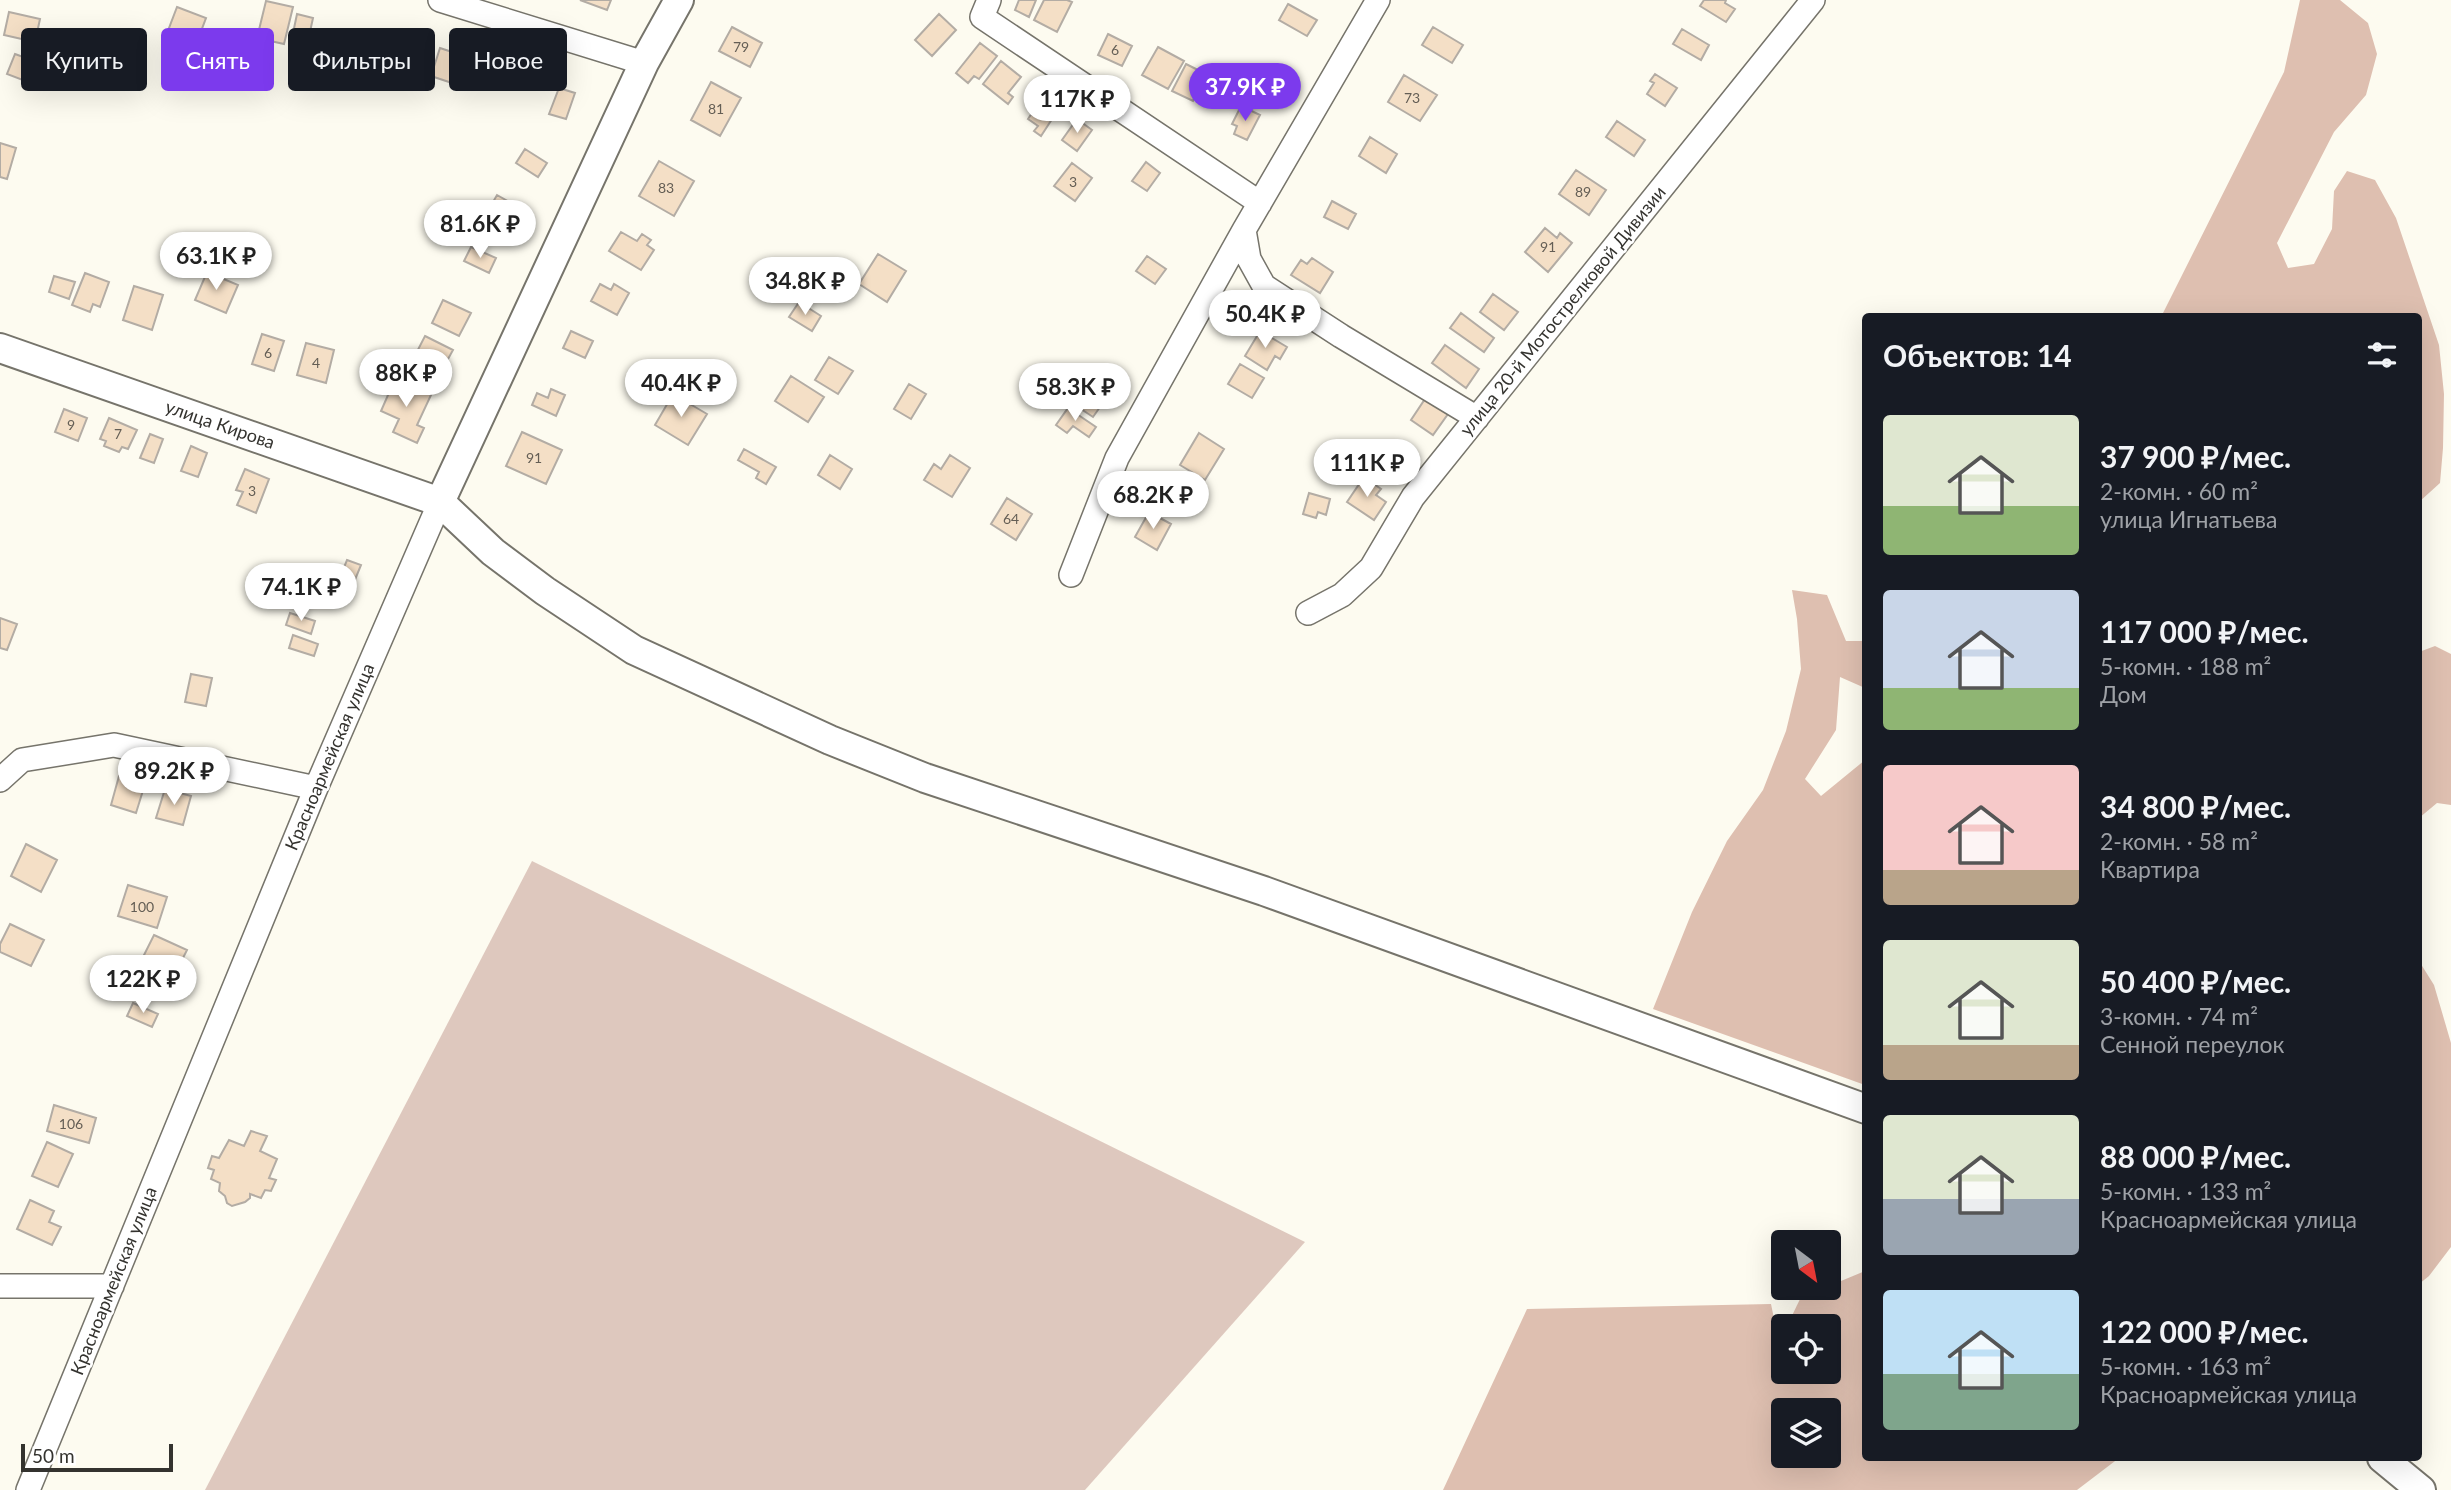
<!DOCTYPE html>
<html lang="ru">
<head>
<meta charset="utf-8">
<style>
	body { margin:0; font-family:Lato,sans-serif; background:#242831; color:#f1f3f6; height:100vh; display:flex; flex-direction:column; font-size:26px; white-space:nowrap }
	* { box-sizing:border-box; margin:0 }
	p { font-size:23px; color:#9ea1a6 }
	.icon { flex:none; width:38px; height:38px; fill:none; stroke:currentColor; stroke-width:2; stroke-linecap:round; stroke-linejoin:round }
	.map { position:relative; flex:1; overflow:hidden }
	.panel { position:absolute; left:1862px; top:313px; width:560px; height:1148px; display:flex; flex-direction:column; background:#171b24; border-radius:7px; box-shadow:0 7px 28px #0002 }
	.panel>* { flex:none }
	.banner { position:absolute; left:21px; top:28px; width:665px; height:63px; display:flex; gap:14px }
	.needle { width:46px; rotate:148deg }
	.fabs { position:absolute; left:1771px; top:1230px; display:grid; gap:14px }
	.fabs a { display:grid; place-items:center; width:70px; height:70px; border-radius:7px; background:#171b24; box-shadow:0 7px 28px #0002; font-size:35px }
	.scale { position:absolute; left:21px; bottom:18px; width:152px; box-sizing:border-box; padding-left:7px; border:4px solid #34332f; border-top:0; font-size:19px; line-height:24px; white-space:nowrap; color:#34332f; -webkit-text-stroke:5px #fff; paint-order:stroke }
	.price { position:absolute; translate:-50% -60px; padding:0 16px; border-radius:24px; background:#fff; color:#222; font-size:23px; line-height:46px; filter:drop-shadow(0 2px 4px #0008) }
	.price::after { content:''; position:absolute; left:50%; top:42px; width:21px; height:16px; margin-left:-10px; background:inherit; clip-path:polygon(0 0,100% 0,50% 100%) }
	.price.current { background:#7c3aed; color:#fff }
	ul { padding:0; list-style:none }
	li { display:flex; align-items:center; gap:21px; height:175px; padding:0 21px }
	li span { display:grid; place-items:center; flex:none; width:196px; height:140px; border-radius:7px; color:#555 }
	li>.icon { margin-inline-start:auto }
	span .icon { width:84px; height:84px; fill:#fffc; stroke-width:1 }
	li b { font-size:30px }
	h2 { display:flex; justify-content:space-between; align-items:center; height:84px; padding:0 21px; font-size:30px }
	.chip { padding:0 24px; border-radius:7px; background:#171b24; box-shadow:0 7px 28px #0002; font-size:24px; line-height:63px }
	.chip.current { background:#7c3aed; color:#fff }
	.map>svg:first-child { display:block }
	.green { fill:#dec8be }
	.forest { fill:#debfb0; fill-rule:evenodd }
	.building { fill:#f4dfc6; stroke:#b3aca4; stroke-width:2 }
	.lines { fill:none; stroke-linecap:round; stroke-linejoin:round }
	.minor-casing { stroke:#76746b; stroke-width:26 }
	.tertiary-casing { stroke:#76746b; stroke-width:32 }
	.minor { stroke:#fff; stroke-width:23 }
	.tertiary { stroke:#fff; stroke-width:28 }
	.labels { text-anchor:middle; stroke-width:5; stroke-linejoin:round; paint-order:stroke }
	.number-label { font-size:14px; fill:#645e55 }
	.street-label { font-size:18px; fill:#34332f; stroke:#fff }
</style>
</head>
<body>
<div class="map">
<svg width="2451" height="1490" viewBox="0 0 2451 1490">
	<rect width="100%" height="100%" fill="#fdfbf0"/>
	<path class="green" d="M532 861 1305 1242 1085 1490H205Z"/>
	<path class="forest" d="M2300 0H2340L2368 23 2377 54 2366 95 2334 132 2277 243 2288 268 2314 264 2332 229 2334 191 2347 171 2375 180 2396 218 2439 345 2444 394 2443 448 2440 483 2419 502 2418 317H2161L2284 72Z
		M1792 590 1827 595 1846 641H1865V688L1840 677 1836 730 1805 779 1821 796 1865 760V1085L1653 1009 1692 912 1727 841 1763 790 1786 731 1801 669 1797 619Z
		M2435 646 2451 654V805L2437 803 2419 818V652Z
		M2419 961 2434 985 2451 1043V1247L2429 1276 2419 1284Z
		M1865 1271 1866 1458H2119L2077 1490H1443L1527 1309 1771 1304 1779 1343 1783 1336V1372H1829V1326H1787L1801 1297 1823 1288H1829V1286ZM1829 1410V1456H1783V1410Z"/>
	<path class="building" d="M580 0H611L607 10Z
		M1019 0H1036L1029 17 1015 10Z
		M1044 0H1067L1072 2 1057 32 1034 20Z
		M1704 0H1726L1725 3 1735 9 1726 22 1700 6Z
		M266 1 293 7 284 44 257 38Z
		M1288 4 1317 20 1307 36 1279 20Z
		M177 7 206 18 195 47 166 36Z
		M9 12 40 19 35 42 4 35Z
		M297 14 313 18 308 41 292 38Z
		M939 14 956 30 932 56 915 40Z
		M732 27 762 43 750 67 719 51Z
		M1433 27 1463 45 1452 63 1422 45Z
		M1682 29 1709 45 1701 60 1673 44Z
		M1108 34 1132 46 1122 66 1098 55Z
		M358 36 380 44 374 59 352 51Z
		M412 40 427 46 417 73 394 65 399 50 407 53Z
		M980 43 997 56 979 79 974 76 968 83 956 73Z
		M1158 47 1184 61 1168 89 1142 75Z
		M440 48 470 58 461 86 431 76Z
		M15 54 48 66 41 87 7 74Z
		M1001 61 1021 77 1008 93 1013 97 1008 104 983 84Z
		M1186 64 1210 76 1206 86 1202 84 1193 101 1172 91Z
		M1655 74 1677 88 1665 106 1647 94 1654 83 1650 81Z
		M1404 75 1437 95 1420 121 1388 102Z
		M711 82 741 98 720 136 691 120Z
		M559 88 575 93 566 119 549 114Z
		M1044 95 1055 102 1051 109 1056 113 1041 136 1034 131 1038 126 1028 119Z
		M1241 106 1260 115 1247 140 1234 134 1237 126 1232 124Z
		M1077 119 1092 130 1077 151 1062 140Z
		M1617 121 1645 140 1634 156 1606 137Z
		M1370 137 1397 154 1386 173 1359 156Z
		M0 143 16 148 7 179 0 177Z
		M525 149 547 163 538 177 516 163Z
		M659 161 694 181 674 216 639 196Z
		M1146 162 1160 173 1147 191 1132 181Z
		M1072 163 1092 178 1075 201 1054 186Z
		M1576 170 1606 190 1589 215 1559 194Z
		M497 195 520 208 505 236 481 223Z
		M1332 201 1356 214 1348 229 1324 217Z
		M1545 228 1557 238 1560 233 1572 243 1548 272 1525 252Z
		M621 232 637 241 642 234 651 240 647 245 654 250 641 270 609 251Z
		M471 247 496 258 489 273 464 261Z
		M878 254 906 271 887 302 859 284Z
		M1147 256 1166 269 1155 284 1136 271Z
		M1312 258 1333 272 1320 293 1291 275 1301 260 1307 264Z
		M207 272 238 285 226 313 195 300Z
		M85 273 109 282 100 307 93 304 90 312 72 305Z
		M54 276 75 282 69 299 49 292Z
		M600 284 611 290 614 284 629 293 617 315 591 301Z
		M134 286 163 295 152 330 123 320Z
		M1493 294 1518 312 1504 330 1480 312Z
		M443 300 471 313 459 336 432 323Z
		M799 302 821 316 812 331 789 317Z
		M1461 313 1494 338 1484 352 1450 328Z
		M571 331 593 341 585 358 563 348Z
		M1260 331 1287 347 1280 359 1275 356 1267 370 1245 356Z
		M262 334 284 341 274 371 252 364Z
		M425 336 453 350 442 370 431 364 423 379 407 371Z
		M306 343 334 350 326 383 297 375Z
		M1445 345 1479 369 1466 388 1432 363Z
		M829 357 853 371 838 394 815 380Z
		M1240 364 1264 378 1252 398 1228 384Z
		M1088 373 1112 390 1093 417 1069 401Z
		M791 376 824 397 808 422 775 401Z
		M395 379 431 395 417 425 424 428 417 443 393 432 399 419 381 411Z
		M909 384 926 394 911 419 894 409Z
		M551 389 565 395 556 416 532 405 537 393 548 398Z
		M673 394 707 414 688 445 655 425Z
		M1425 399 1448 414 1433 435 1411 420Z
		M1068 408 1096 427 1089 437 1073 426 1067 433 1056 425Z
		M64 409 87 418 78 441 55 432Z
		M109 418 137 430 128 449 122 447 119 452 104 446 106 441 100 439Z
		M522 432 562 450 546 484 506 466Z
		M1199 433 1224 449 1205 480 1180 465Z
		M150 434 163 439 154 463 140 458Z
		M191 446 207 453 198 477 181 471Z
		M744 449 776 467 766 484 756 478 759 472 738 460Z
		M830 455 852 469 840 489 818 475Z
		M950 455 970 468 952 497 924 480 934 464 941 469Z
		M245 469 269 479 256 513 237 505 243 492 236 490Z
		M1364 477 1381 489 1376 495 1386 502 1374 520 1347 502Z
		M1309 493 1330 499 1326 515 1318 512 1316 518 1303 514Z
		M1007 498 1032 514 1016 540 991 524Z
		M1149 512 1171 524 1157 550 1135 537Z
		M347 560 361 565 350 592 336 587Z
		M290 613 315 621 311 634 286 625Z
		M0 618 17 624 7 650 0 648Z
		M293 635 318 644 314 656 289 648Z
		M191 674 212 678 206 706 185 702Z
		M119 776 145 784 136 813 111 805Z
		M165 789 191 796 183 825 156 818Z
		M26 844 57 860 41 892 11 876Z
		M128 885 167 897 157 928 118 916Z
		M10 924 44 940 31 966 0 952V944Z
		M154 935 187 950 178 968 172 965 164 982 137 969Z
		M133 1003 158 1014 152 1027 127 1016Z
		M54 1105 96 1118 89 1143 47 1131Z
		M251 1131 267 1136 260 1151 277 1159 269 1178 276 1180 271 1191 265 1190 261 1198 250 1194V1198L245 1202 232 1206 227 1203 225 1196 219 1191 220 1183 211 1179 214 1170 208 1168 212 1156 219 1158 229 1140 244 1146Z
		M47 1142 73 1154 58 1187 32 1176Z
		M30 1200 54 1211 49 1222 61 1227 52 1245 17 1229Z"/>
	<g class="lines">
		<g class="minor-casing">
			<path id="minor" d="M440 0 644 63
				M989 0 982 17 1260 203
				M1244 230 1249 259 1264 286 1341 336 1477 418
				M1071 575 1117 458 1244 230 1378 0
				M1308 613 1342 595 1371 568 1413 497 1813 0
				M0 780 22 760 114 745 316 788
				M0 1286H112
				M28 1490 316 788 440 502"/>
		</g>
		<g class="tertiary-casing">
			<path id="tertiary" d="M0 348 440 502 493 552 545 591 634 650 830 740 925 778 1264 891 1866 1109
				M440 502 644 63 679 0
				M2382 1458 2421 1490"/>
		</g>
		<use href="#minor" class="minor"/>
		<use href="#tertiary" class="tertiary"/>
	</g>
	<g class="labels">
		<g class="number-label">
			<text x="741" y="52">79</text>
			<text x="1115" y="55">6</text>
			<text x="1412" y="103">73</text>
			<text x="716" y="114">81</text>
			<text x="1073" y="187">3</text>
			<text x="666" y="193">83</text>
			<text x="1583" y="197">89</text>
			<text x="1548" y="252">91</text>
			<text x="268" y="358">6</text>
			<text x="316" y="368">4</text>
			<text x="71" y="430">9</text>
			<text x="118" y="439">7</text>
			<text x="534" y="463">91</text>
			<text x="252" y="496">3</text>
			<text x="1011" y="524">64</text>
			<text x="142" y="912">100</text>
			<text x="71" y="1129">106</text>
		</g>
		<g class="street-label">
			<text transform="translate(1563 311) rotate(-51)" y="6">улица 20-й Мотострелковой Дивизии</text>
			<text transform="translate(220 425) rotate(19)" y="6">улица Кирова</text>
			<text transform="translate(330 757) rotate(-67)" y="6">Красноармейская улица</text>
			<text transform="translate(114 1281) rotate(-68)" y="6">Красноармейская улица</text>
		</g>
	</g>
</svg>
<div class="fabs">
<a><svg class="needle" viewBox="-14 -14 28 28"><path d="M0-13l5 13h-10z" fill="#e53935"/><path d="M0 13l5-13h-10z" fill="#9ea1a6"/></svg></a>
<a><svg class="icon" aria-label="locate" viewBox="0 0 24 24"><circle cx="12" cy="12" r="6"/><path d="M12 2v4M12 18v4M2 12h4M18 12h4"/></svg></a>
<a><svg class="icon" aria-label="layers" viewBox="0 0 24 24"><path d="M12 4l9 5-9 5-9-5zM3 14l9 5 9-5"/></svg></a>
</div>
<div class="scale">50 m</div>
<b class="price current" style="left:1245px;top:123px">37.9K ₽</b>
<b class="price" style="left:1077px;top:135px">117K ₽</b>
<b class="price" style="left:480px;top:260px">81.6K ₽</b>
<b class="price" style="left:216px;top:292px">63.1K ₽</b>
<b class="price" style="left:805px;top:317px">34.8K ₽</b>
<b class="price" style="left:1265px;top:350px">50.4K ₽</b>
<b class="price" style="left:406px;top:409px">88K ₽</b>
<b class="price" style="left:681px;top:419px">40.4K ₽</b>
<b class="price" style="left:1075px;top:423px">58.3K ₽</b>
<b class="price" style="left:1367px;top:499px">111K ₽</b>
<b class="price" style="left:1153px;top:531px">68.2K ₽</b>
<b class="price" style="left:301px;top:623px">74.1K ₽</b>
<b class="price" style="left:174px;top:807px">89.2K ₽</b>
<b class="price" style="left:143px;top:1015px">122K ₽</b>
<div class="banner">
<a class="chip">Купить</a>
<a class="chip current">Снять</a>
<a class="chip">Фильтры</a>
<a class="chip">Новое</a>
</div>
<section class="panel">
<h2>Объектов: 14<svg class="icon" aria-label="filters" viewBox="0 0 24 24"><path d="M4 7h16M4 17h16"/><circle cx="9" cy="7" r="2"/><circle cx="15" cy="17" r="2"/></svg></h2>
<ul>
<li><span style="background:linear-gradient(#dfe7d0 65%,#8fb573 0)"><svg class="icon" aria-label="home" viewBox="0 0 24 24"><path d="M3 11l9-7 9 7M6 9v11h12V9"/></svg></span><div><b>37 900 ₽/мес.</b><p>2-комн. · 60 m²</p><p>улица Игнатьева</p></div></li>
<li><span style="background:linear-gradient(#c9d6e8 70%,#8fb573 0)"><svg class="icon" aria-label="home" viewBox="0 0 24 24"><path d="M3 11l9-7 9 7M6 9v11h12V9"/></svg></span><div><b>117 000 ₽/мес.</b><p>5-комн. · 188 m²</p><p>Дом</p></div></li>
<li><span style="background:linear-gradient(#f6c9c9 75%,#b9a48a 0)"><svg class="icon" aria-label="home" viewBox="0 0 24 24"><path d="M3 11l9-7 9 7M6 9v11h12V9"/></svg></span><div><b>34 800 ₽/мес.</b><p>2-комн. · 58 m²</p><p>Квартира</p></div></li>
<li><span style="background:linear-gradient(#dfe7d0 75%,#b9a48a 0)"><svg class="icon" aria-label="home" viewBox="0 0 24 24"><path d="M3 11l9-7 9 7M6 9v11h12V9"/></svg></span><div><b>50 400 ₽/мес.</b><p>3-комн. · 74 m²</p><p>Сенной переулок</p></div></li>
<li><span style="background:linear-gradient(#dfe7d0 60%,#9aa5b1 0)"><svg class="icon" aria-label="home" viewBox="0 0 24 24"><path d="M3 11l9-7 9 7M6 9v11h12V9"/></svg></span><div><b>88 000 ₽/мес.</b><p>5-комн. · 133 m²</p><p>Красноармейская улица</p></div></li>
<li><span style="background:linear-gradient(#bfe0f5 60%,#7fa58c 0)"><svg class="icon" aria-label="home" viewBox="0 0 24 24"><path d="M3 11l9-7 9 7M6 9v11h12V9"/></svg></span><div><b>122 000 ₽/мес.</b><p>5-комн. · 163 m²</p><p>Красноармейская улица</p></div></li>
</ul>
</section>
</div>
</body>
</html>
